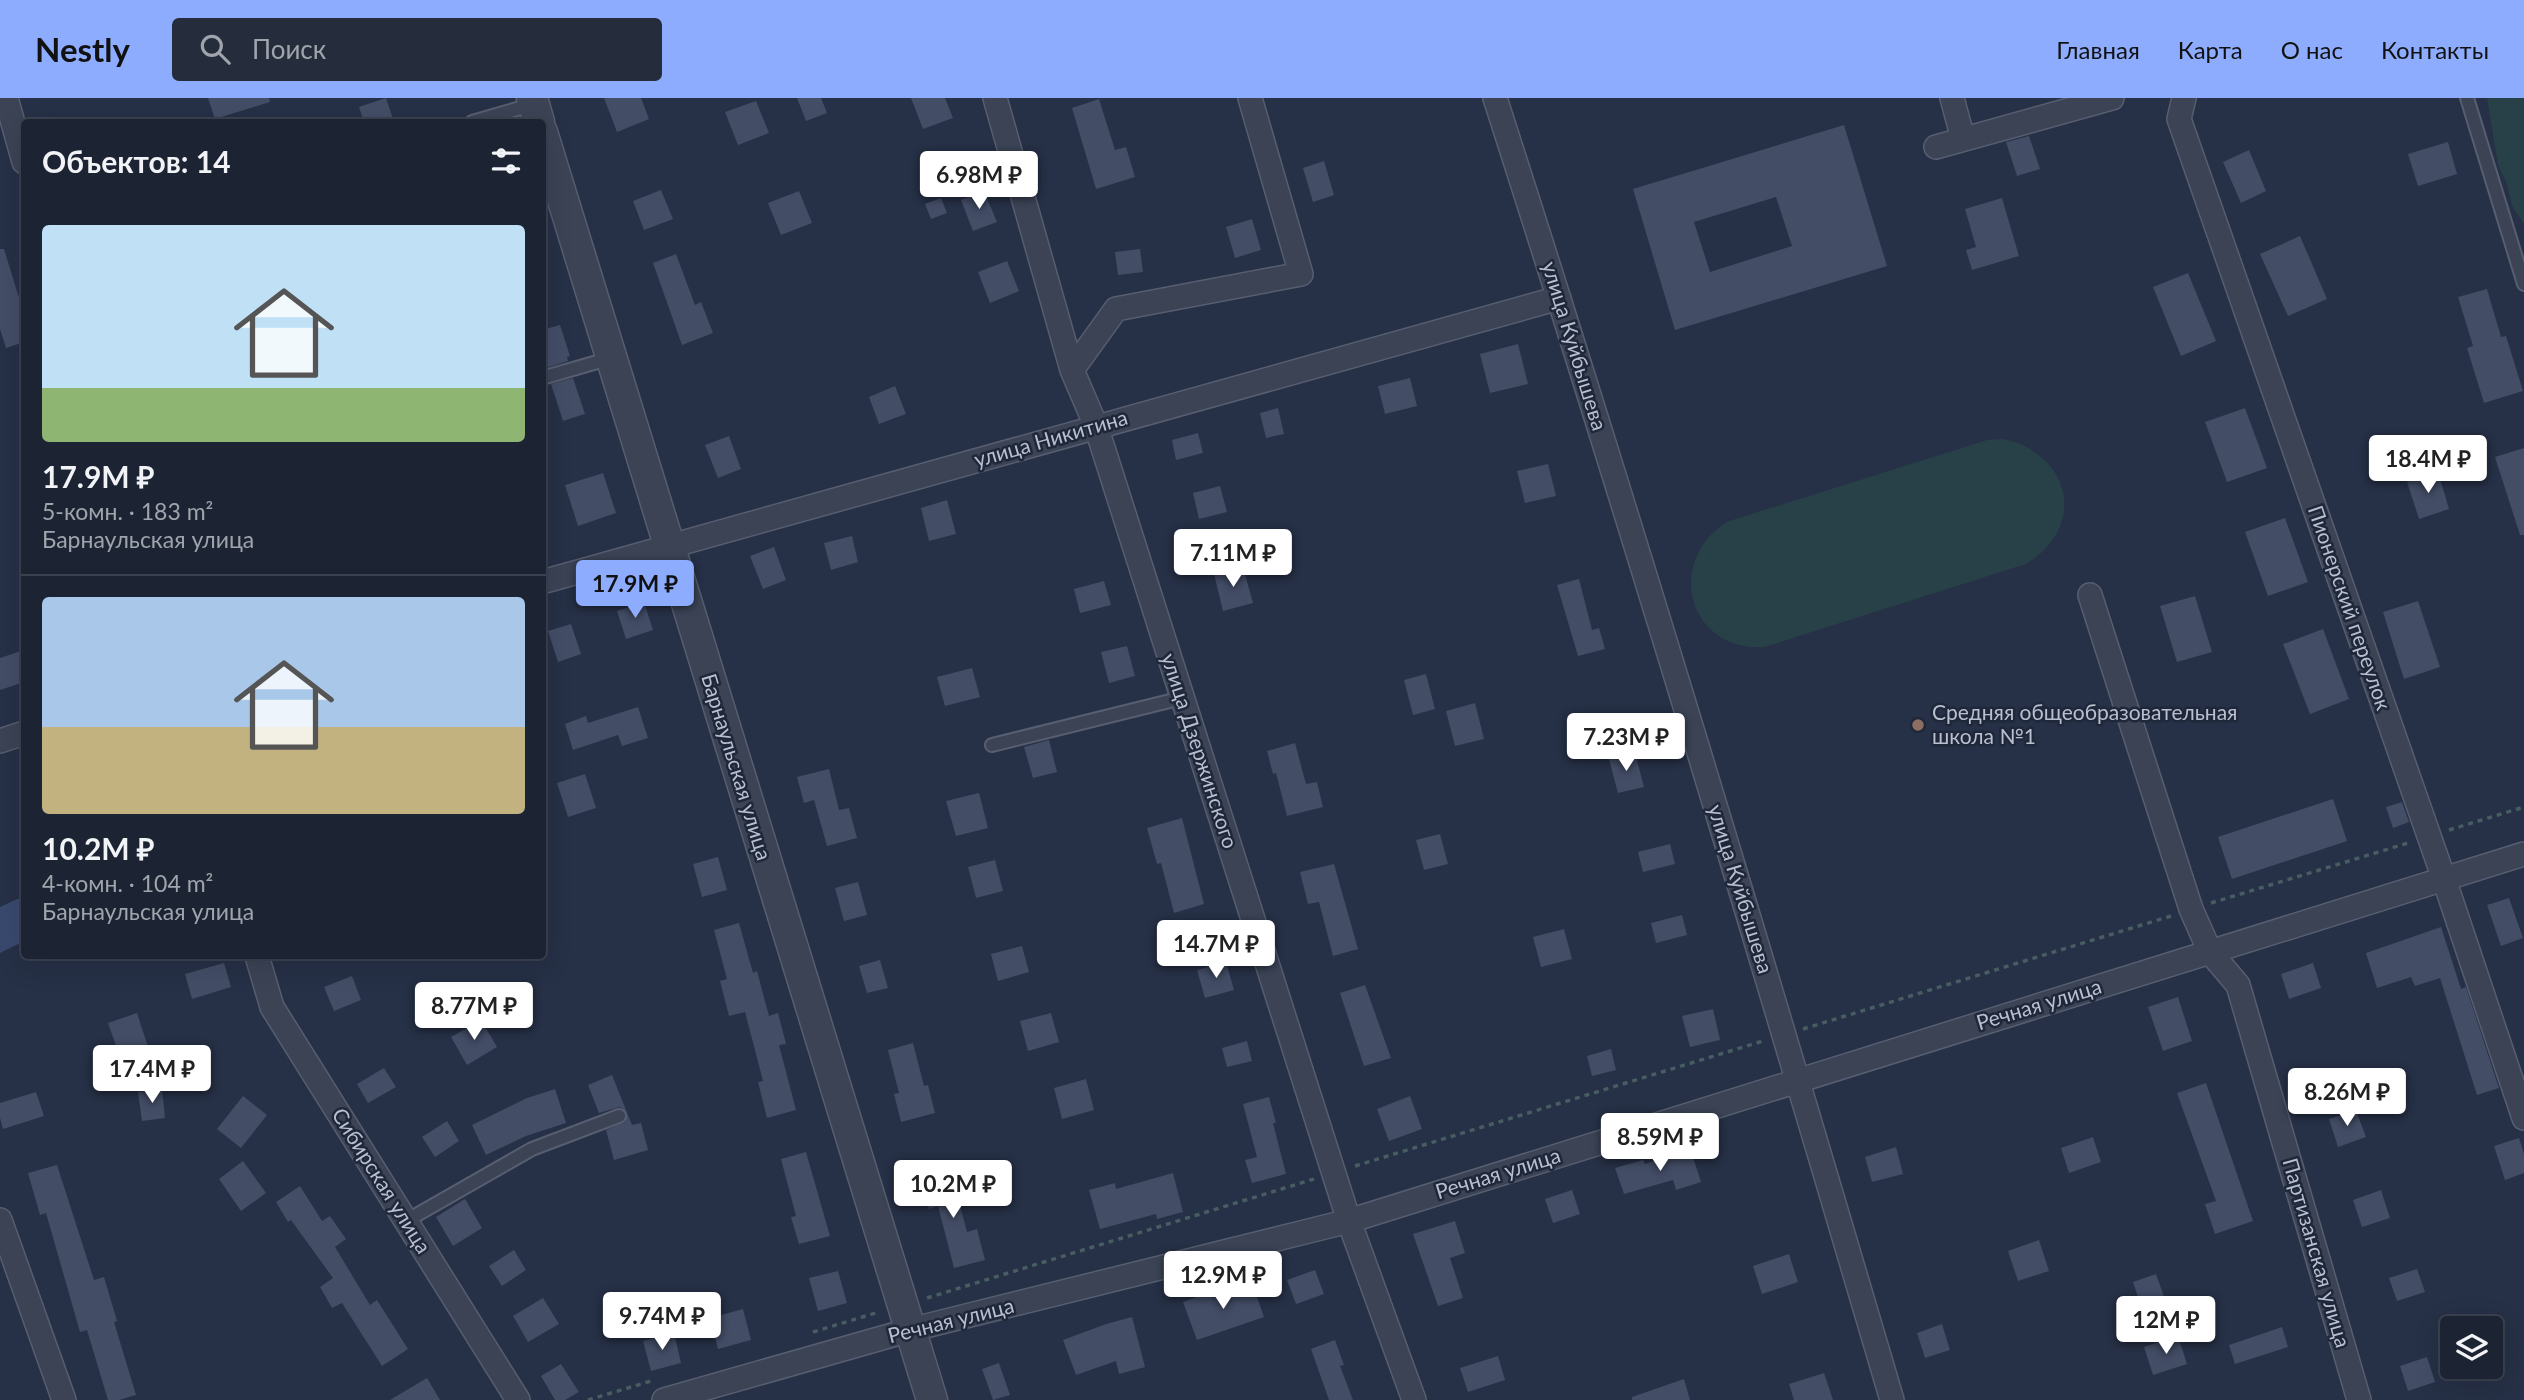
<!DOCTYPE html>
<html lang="ru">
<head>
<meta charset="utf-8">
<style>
	body { margin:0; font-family:Lato,sans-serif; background:#252c3c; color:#f1f3f6; height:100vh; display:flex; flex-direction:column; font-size:26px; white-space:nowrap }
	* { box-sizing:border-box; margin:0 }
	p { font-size:23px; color:#a0a4ac }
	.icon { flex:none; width:38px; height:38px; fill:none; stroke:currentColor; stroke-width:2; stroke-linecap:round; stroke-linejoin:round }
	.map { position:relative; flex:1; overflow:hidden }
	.drawer { position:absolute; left:21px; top:21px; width:525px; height:840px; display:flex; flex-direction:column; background:#1c2434; border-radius:7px; box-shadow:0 7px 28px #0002,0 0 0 2px #3a414f }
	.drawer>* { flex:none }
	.controls { position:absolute; left:2440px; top:1218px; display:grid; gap:14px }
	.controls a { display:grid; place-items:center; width:63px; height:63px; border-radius:7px; background:#1c2434; box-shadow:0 7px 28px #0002,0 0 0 2px #3a414f; font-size:35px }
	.price { position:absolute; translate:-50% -60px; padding:0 16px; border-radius:7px; background:#fff; color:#222; font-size:23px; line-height:46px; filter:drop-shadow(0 2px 4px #0008) }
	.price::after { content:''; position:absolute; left:50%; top:42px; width:21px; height:16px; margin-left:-10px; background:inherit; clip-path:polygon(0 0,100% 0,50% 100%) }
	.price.active { background:#8eacfe; color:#111 }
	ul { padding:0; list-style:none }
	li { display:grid; align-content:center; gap:14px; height:371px; padding:0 21px }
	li+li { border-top:2px solid #3a414f }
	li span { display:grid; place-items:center; height:217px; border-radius:7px; color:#555 }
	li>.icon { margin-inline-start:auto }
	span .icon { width:126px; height:126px; fill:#fffc; stroke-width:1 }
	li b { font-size:30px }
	h2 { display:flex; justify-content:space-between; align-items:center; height:84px; padding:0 21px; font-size:30px }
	header { display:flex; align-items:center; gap:42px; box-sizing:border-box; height:98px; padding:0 35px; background:#8eacfe; color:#111 }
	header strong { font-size:33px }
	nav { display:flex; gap:38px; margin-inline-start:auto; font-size:24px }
	.search { width:490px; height:63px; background:#252c3c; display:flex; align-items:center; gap:18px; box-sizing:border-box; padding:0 24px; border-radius:7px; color:#a0a4ac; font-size:26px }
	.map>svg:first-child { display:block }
	.green { fill:#284047 }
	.water { fill:#39496e }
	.building { fill:#434d66; fill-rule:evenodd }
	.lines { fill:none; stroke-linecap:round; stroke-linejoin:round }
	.service-casing { stroke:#565e70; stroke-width:16 }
	.minor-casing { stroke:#565e70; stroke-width:26 }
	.tertiary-casing { stroke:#565e70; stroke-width:33 }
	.path { stroke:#475d62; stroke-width:3.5; stroke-dasharray:5 5; stroke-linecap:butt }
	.service { stroke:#3b4355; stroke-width:12 }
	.minor { stroke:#3b4355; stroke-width:23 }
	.tertiary { stroke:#3b4355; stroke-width:30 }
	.education-dot { fill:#8d6e63; stroke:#1f283b; stroke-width:2.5 }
	.labels { text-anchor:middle; stroke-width:5; stroke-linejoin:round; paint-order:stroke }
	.street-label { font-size:21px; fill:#b9bfce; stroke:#1f283b }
	.poi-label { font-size:21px; fill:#b9bfce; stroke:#1f283b; text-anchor:start }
</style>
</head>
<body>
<header>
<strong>Nestly</strong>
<div class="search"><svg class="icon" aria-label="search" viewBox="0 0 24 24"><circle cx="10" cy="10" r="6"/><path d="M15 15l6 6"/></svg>Поиск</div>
<nav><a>Главная</a><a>Карта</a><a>О нас</a><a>Контакты</a></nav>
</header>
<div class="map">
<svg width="2524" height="1302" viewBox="0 0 2524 1302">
	<rect width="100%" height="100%" fill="#263046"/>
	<path class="green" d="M2487 0H2524V126L2512 108 2507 86 2498 67Z
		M2003 341C2052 350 2084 400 2051 444 2045 453 2035 460 2026 466L1765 549C1689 554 1664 466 1726 424L1987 342Z"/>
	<path class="water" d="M24 798V843L0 855V809Z"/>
	<path class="building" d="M208 0H269L270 4 215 21Z
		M386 0 394 24H364L359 9Z
		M604 0H641L649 21 617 34Z
		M797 0H821L827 15 806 23Z
		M911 0H945L953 20 923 31Z
		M1099 1 1115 52 1126 49 1135 79 1096 91 1072 10Z
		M756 3 769 35 738 47 725 14Z
		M1844 27 1887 168 1675 232 1633 91ZM1776 99 1792 148 1710 174 1694 124Z
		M2029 38 2040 71 2017 78 2006 44Z
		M2448 44 2457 76 2418 88 2408 56Z
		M2249 52 2266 93 2241 105 2223 64Z
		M1324 63 1334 97 1313 104 1303 70Z
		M661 92 673 121 644 132 633 103Z
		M799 93 812 125 781 137 768 105Z
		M984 93 997 124 973 133 961 102Z
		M941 100 947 115 931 121 925 106Z
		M2002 100 2019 158 1972 172 1966 152 1976 149 1965 111Z
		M1252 121 1261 152 1235 160 1226 129Z
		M2300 138 2327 201 2288 218 2260 156Z
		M0 151H4L24 216V244L6 250 0 231Z
		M1140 151 1143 174 1118 177 1115 154Z
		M676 156 695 207 701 204 713 235 682 247 653 165Z
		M1007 163 1019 193 990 205 978 174Z
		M2188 175 2216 243 2181 258 2153 189Z
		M2487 191 2501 239 2506 238 2523 293 2484 305 2467 250 2473 248 2458 199Z
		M560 227 570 258 567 259 568 263 546 270 542 259V232Z
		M1518 246 1528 286 1490 295 1480 256Z
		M573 280 585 316 563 323 551 286Z
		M1410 280 1417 308 1385 316 1378 288Z
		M895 288 906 316 879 326 869 299Z
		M1278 310 1284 336 1266 340 1260 315Z
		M2245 310 2267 370 2227 384 2205 324Z
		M1198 335 1203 355 1176 362 1172 342Z
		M729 338 741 371 718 380 705 347Z
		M2524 350V437H2520L2495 359Z
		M1548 366 1556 398 1525 405 1517 373Z
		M2438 374 2449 411 2419 421 2407 384Z
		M603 375 616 415 578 428 565 387Z
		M1220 388 1227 414 1199 421 1193 395Z
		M947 402 956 436 929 443 921 410Z
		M2285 420 2308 484 2268 498 2245 434Z
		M852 438 858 464 831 472 824 445Z
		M774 449 786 482 763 491 750 458Z
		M1243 469 1253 505 1223 513 1214 476Z
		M1579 481 1592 532 1599 530 1605 551 1578 558 1557 487Z
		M1104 483 1111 507 1080 515 1074 491Z
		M2195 498 2212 554 2177 564 2160 508Z
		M2418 503 2440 569 2404 581 2383 514Z
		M644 504 653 532 626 541 617 513Z
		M571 526 581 556 558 564 548 533Z
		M2323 531 2349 601 2310 616 2283 546Z
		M1127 548 1135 578 1109 585 1101 554Z
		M24 552V584L0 592V560Z
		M972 570 980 599 945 608 937 579Z
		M1426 576 1435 611 1413 617 1404 582Z
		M1475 605 1484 641 1455 648 1446 613Z
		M638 609 648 640 622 648 618 637 573 652 565 626 586 618 588 625Z
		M1049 642 1057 674 1033 680 1024 649Z
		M1295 645 1306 686 1317 684 1323 709 1287 718 1276 675 1273 676 1267 653Z
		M1635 655 1644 689 1618 695 1609 661Z
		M829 671 839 712 849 710 857 740 827 748 814 702 804 705 797 679Z
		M585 676 596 710 568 719 557 685Z
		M979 695 988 730 956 738 946 703Z
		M2333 701 2347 743 2232 781 2218 739Z
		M2402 704 2409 724 2393 730 2386 709Z
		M1182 720 1204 806 1174 815 1161 765 1157 766 1147 730Z
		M1440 736 1448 766 1424 772 1416 742Z
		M1670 746 1675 766 1643 774 1638 754Z
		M718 759 727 792 702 799 693 766Z
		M995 762 1003 793 976 800 968 769Z
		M1334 766 1358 851 1333 858 1319 804 1308 806 1300 774Z
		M858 784 867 817 844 823 835 790Z
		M2509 800 2523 840 2501 848 2487 807Z
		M1682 817 1687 837 1656 845 1651 825Z
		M739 825 753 875 757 873 769 918 778 915 786 946 779 947 796 1012 767 1020 758 984 763 983 745 914 729 918 720 883 727 881 714 832Z
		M2441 829 2461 891 2466 889 2499 990 2477 997 2440 880 2415 888 2411 879 2377 890 2366 855Z
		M1564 831 1572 861 1541 869 1533 839Z
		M1022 848 1029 874 998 883 991 856Z
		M880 862 888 890 867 895 859 868Z
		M1226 864 1234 892 1205 900 1197 872Z
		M224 865 231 889 192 901 185 876Z
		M2313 865 2321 890 2289 901 2281 876Z
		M352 878 361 902 334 913 324 889Z
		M1365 887 1391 960 1364 968 1340 895Z
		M2178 899 2192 943 2163 953 2148 909Z
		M1713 911 1720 942 1690 949 1682 918Z
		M137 915 149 952 121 962 108 925Z
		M1051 915 1059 944 1028 953 1020 923Z
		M481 922 497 949 467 967 451 939Z
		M1247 943 1252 963 1227 969 1222 950Z
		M913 945 924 988 928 987 935 1015 901 1024 894 996 899 995 888 952Z
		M1611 951 1616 972 1592 978 1587 958Z
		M384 970 396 989 368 1005 357 986Z
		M612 977 632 1027 641 1025 648 1052 614 1062 606 1032 625 1024 627 1016 620 1009 599 1015 588 987Z
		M1086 981 1094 1012 1062 1021 1054 990Z
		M2206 985 2253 1123 2215 1136 2205 1106 2216 1103 2177 995Z
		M162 991 165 1020 142 1023 138 994Z
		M555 991 566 1025 526 1038 486 1057 472 1027 527 1000Z
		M36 994 44 1018 3 1031 0 1020V1005Z
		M243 998 267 1017 241 1050 217 1031Z
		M1410 998 1422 1031 1389 1043 1377 1011Z
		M1269 999 1276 1025H1273L1286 1076 1252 1085 1245 1062 1257 1059 1243 1006Z
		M2356 1012 2366 1039 2338 1049 2329 1021Z
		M447 1023 459 1043 435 1059 422 1039Z
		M2093 1039 2101 1064 2069 1075 2061 1050Z
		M2519 1040 2524 1056V1075L2505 1082 2494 1048Z
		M1896 1049 1903 1076 1872 1084 1865 1059Z
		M1690 1050 1701 1084 1676 1092 1673 1082 1624 1096 1615 1070 1643 1062 1645 1066Z
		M806 1054 830 1138 799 1146 791 1119 796 1118 781 1061Z
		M243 1063 266 1095 241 1113 219 1081Z
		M57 1067 94 1182 104 1179 117 1223 114 1224 136 1297 119 1302H108L87 1232 80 1234 46 1115 40 1117 28 1075Z
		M951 1073 967 1134 977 1131 985 1162 954 1170 938 1108 929 1111 920 1081Z
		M1173 1075 1183 1114 1157 1121 1156 1116 1100 1131 1089 1092 1115 1085 1116 1091Z
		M300 1088 322 1123 330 1118 346 1141 335 1149 370 1207 377 1202 408 1251 382 1268 342 1205 332 1210 320 1189 333 1180 291 1122 288 1124 276 1104Z
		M1572 1092 1580 1116 1553 1125 1545 1101Z
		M2381 1092 2390 1120 2362 1129 2353 1102Z
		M465 1101 482 1130 453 1148 436 1119Z
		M1455 1123 1465 1155 1450 1160 1463 1200 1438 1208 1413 1136Z
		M2039 1142 2049 1173 2018 1183 2008 1153Z
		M514 1152 526 1172 502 1188 489 1168Z
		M1789 1156 1798 1184 1762 1196 1753 1168Z
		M2417 1171 2425 1194 2397 1203 2389 1180Z
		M1315 1172 1324 1196 1296 1206 1287 1182Z
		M838 1173 847 1205 818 1213 809 1180Z
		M2156 1176 2167 1207 2143 1214 2133 1184Z
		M1252 1185 1264 1219 1197 1242 1183 1204 1210 1194 1212 1200Z
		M543 1200 559 1226 528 1244 513 1218Z
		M743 1211 751 1242 718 1251 710 1220Z
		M1132 1219 1145 1269 1119 1276 1116 1263 1076 1277 1063 1242 1106 1226Z
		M1942 1226 1950 1252 1925 1260 1917 1235Z
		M2282 1229 2288 1249 2235 1266 2229 1247Z
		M674 1235 681 1265 651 1273 643 1243Z
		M2178 1238 2187 1266 2153 1277 2144 1249Z
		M1335 1242 1344 1267 1340 1268 1353 1302H1329L1311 1251Z
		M1498 1258 1505 1282 1468 1294 1460 1270Z
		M2427 1259 2435 1284 2408 1293 2400 1268Z
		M999 1265 1010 1297 993 1302 982 1271Z
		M561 1266 579 1294 565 1302H555L541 1278Z
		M1824 1275 1833 1302H1794L1789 1286Z
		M427 1280 440 1302H390Z
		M1684 1281 1690 1302H1632V1299Z"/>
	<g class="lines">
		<g class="service-casing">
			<path id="service" d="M2467 0 2524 186
				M472 24 534 6
				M542 280 611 260
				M992 647 1182 600
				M406 1123 532 1051 619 1018"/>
		</g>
		<g class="minor-casing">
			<path id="minor" d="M6 0 24 64
				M995 0 1072 272 1096 328 1349 1123 1414 1302
				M1495 0C1634 432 1764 867 1892 1302
				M1952 0 1963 41
				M2184 0 2179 21 2444 781 2524 1020
				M1936 49 2112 0
				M1072 272 1116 211 1301 176 1250 0
				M542 484 1559 200
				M2090 497 2191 811 2210 854 2238 887 2359 1302
				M0 643 24 635
				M257 858 272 909 518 1302
				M0 1122 64 1302
				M664 1302 910 1232 1349 1123 2524 756"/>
		</g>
		<g class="tertiary-casing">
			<path id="tertiary" d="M532 0 539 24
				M542 34 932 1302"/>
		</g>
		<path class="path" d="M2449 732 2524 709
			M2211 805 2408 745
			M1803 931 2171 818
			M1355 1068 1763 943
			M927 1200 1314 1081
			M813 1234 879 1214
			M588 1302 651 1283"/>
		<use href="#service" class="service"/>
		<use href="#minor" class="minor"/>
		<use href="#tertiary" class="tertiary"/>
	</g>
	<circle class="education-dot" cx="1918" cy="627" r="7"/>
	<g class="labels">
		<g class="street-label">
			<text transform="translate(1574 248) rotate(73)" y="7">улица Куйбышева</text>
			<text transform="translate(1051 341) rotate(-16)" y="7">улица Никитина</text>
			<text transform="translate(2349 510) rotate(71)" y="7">Пионерский переулок</text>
			<text transform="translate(1199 653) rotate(72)" y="7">улица Дзержинского</text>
			<text transform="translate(736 669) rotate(73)" y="7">Барнаульская улица</text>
			<text transform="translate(1740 791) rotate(73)" y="7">улица Куйбышева</text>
			<text transform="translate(2039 907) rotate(-17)" y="7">Речная улица</text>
			<text transform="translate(1498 1076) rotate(-17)" y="7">Речная улица</text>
			<text transform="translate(381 1083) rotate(58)" y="7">Сибирская улица</text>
			<text transform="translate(2316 1155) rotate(74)" y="7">Партизанская улица</text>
			<text transform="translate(951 1223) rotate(-14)" y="7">Речная улица</text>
		</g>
		<g class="poi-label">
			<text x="1932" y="622">Средняя общеобразовательная<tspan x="1932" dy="24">школа №1</tspan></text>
		</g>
	</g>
</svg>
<div class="controls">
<a><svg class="icon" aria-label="layers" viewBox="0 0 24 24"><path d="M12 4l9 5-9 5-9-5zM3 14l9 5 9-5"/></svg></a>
</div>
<b class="price" style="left:979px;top:113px">6.98M ₽</b>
<b class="price" style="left:2428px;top:397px">18.4M ₽</b>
<b class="price" style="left:1233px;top:491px">7.11M ₽</b>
<b class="price active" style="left:635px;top:522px">17.9M ₽</b>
<b class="price" style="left:1626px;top:675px">7.23M ₽</b>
<b class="price" style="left:1216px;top:882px">14.7M ₽</b>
<b class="price" style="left:474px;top:944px">8.77M ₽</b>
<b class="price" style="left:152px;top:1007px">17.4M ₽</b>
<b class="price" style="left:2347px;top:1030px">8.26M ₽</b>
<b class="price" style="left:1660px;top:1075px">8.59M ₽</b>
<b class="price" style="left:953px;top:1122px">10.2M ₽</b>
<b class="price" style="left:1223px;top:1213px">12.9M ₽</b>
<b class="price" style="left:662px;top:1254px">9.74M ₽</b>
<b class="price" style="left:2166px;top:1258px">12M ₽</b>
<section class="drawer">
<h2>Объектов: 14<svg class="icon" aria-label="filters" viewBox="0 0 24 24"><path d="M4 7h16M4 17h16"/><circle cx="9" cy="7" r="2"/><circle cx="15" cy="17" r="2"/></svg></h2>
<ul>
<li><span style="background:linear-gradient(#bfe0f5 75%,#8fb573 0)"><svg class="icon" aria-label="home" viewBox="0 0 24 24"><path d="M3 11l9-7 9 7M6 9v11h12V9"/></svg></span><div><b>17.9M ₽</b><p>5-комн. · 183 m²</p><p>Барнаульская улица</p></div></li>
<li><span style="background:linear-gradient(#a9c7e8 60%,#c2b280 0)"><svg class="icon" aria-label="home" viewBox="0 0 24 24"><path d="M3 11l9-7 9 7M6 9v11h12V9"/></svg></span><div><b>10.2M ₽</b><p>4-комн. · 104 m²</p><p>Барнаульская улица</p></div></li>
</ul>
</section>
</div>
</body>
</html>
